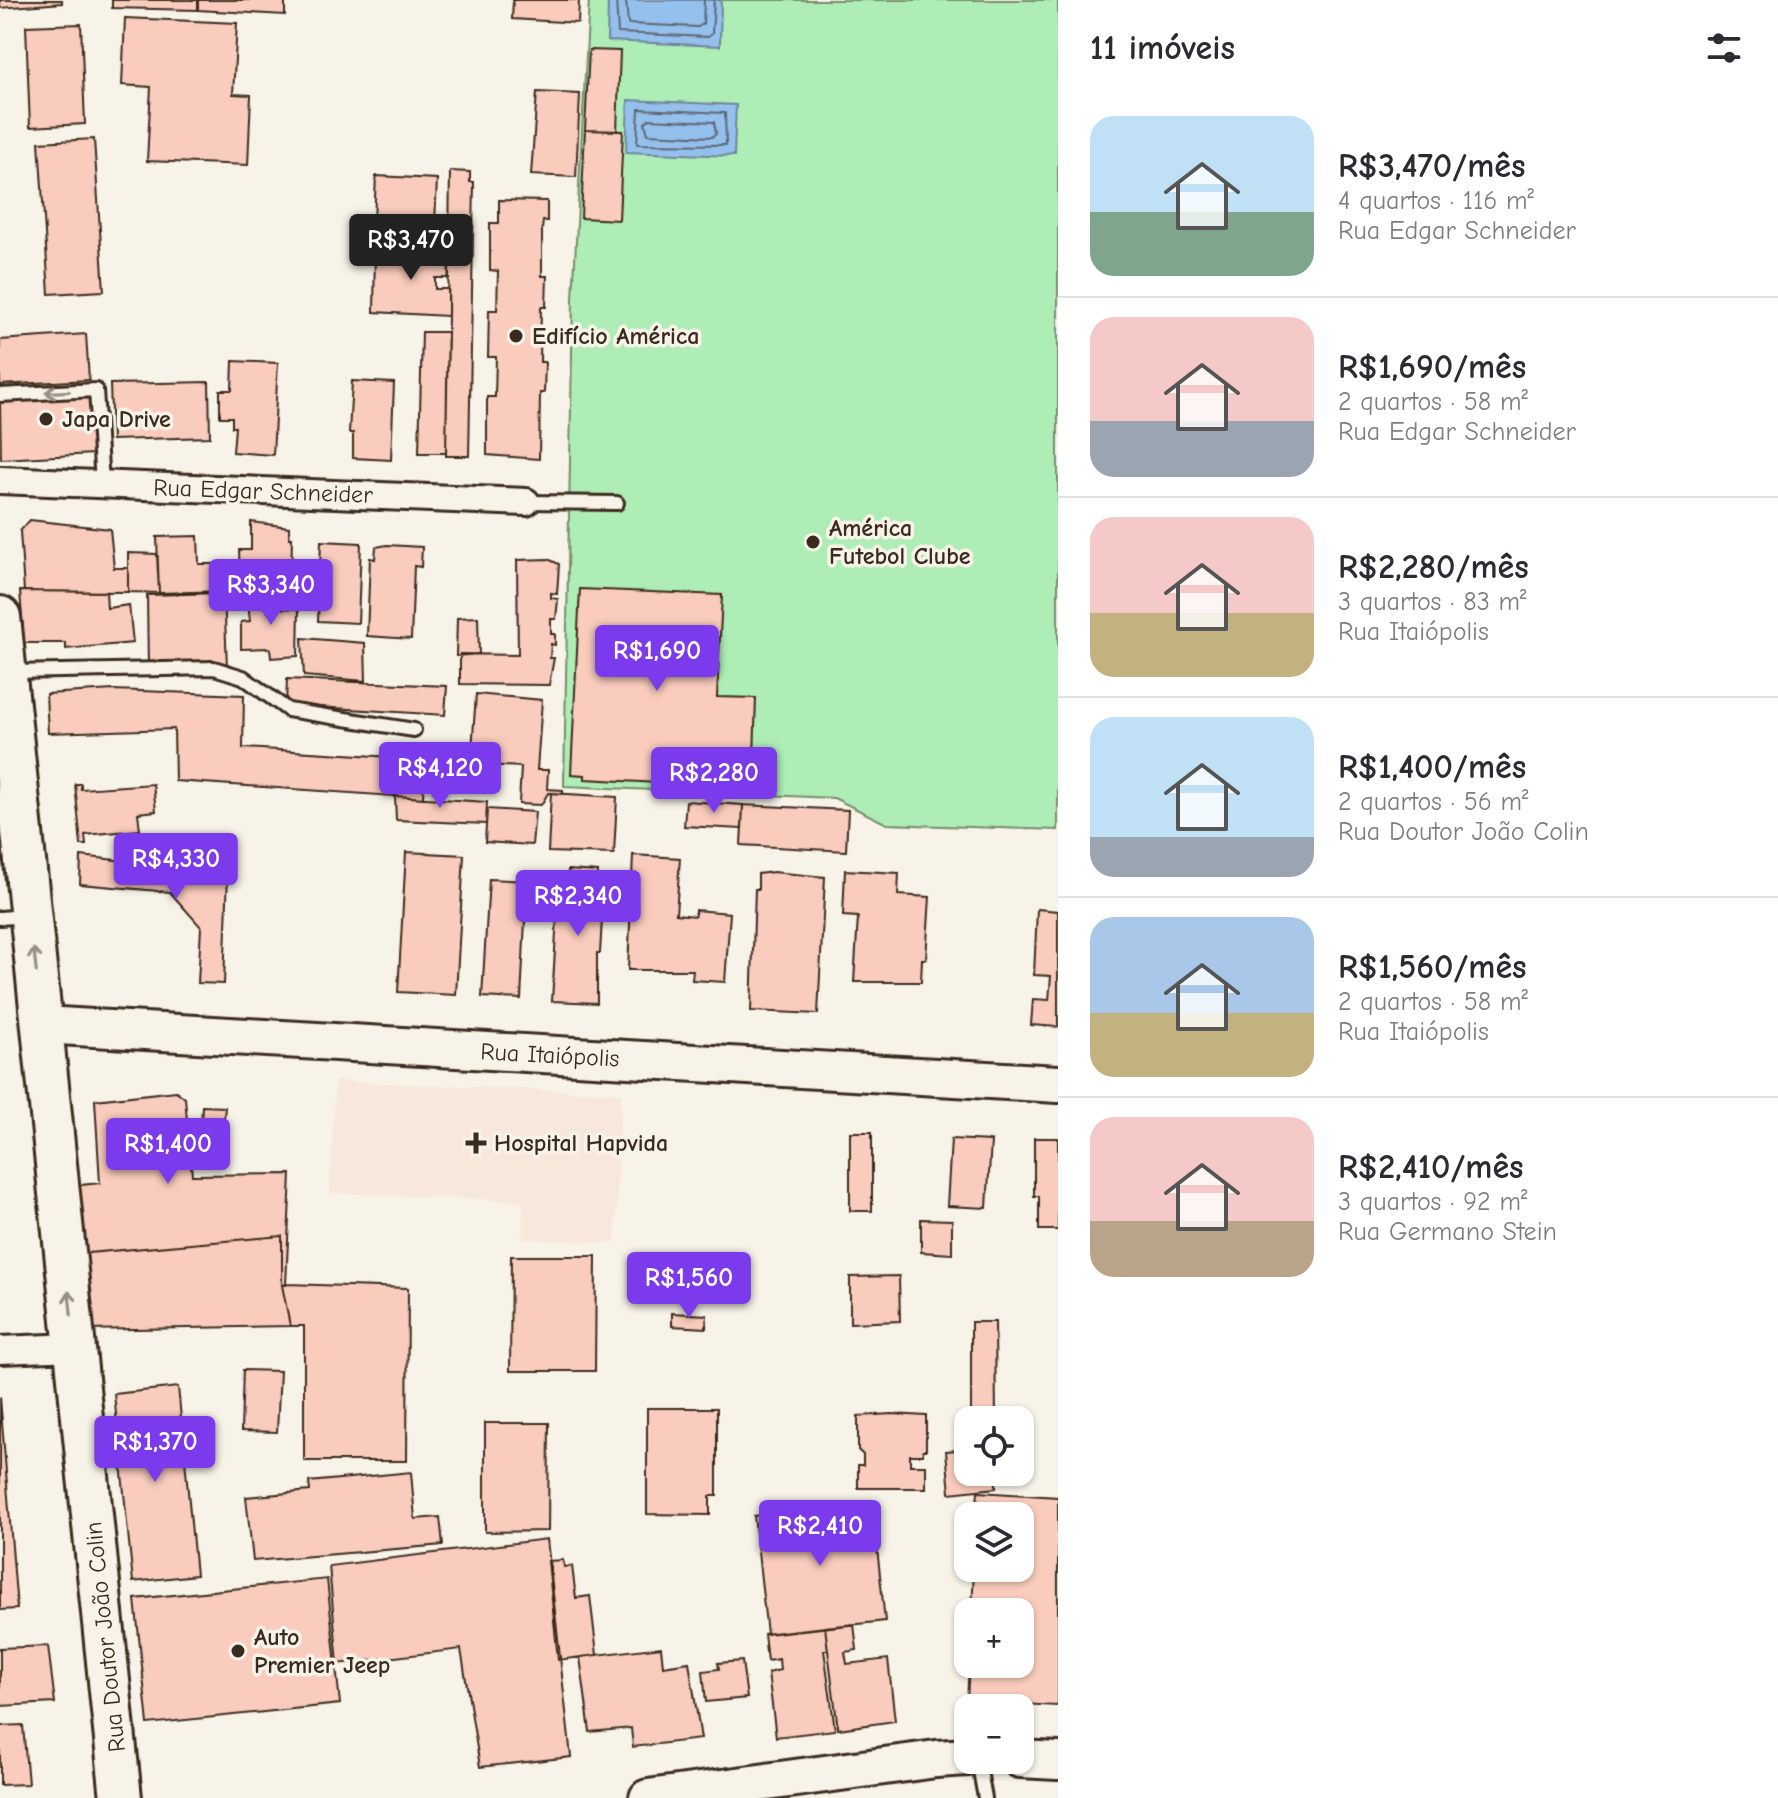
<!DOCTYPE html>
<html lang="pt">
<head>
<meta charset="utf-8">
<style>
	body { margin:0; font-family:"Comic Neue",sans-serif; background:#f2f2f3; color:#2b2b33; height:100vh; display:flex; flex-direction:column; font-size:30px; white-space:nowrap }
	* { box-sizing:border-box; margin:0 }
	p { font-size:26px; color:#7c7c81 }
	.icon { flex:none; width:44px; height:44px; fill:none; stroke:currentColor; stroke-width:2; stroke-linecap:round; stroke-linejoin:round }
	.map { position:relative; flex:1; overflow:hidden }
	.sheet { display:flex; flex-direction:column; background:#fff; width:720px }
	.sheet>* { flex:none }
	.controls { position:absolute; left:954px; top:1406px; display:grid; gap:16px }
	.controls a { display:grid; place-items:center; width:80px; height:80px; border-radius:16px; background:#fff; box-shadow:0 2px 6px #0004; font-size:40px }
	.price { position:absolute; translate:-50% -68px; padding:0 18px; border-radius:8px; background:#7c3aed; color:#fff; font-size:26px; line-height:52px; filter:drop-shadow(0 2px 4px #0008) }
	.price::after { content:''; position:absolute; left:50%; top:48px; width:24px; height:18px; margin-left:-12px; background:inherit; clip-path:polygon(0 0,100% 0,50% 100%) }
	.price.active { background:#222; color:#fff }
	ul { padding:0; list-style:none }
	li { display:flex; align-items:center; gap:24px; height:200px; padding:0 32px }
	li+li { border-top:2px solid #e1e1e2 }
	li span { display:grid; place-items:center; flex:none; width:224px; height:160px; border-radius:24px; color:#555 }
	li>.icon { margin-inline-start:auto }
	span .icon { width:96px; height:96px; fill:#fffc; stroke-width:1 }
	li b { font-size:34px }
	h2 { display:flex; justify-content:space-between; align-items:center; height:96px; padding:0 32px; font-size:34px }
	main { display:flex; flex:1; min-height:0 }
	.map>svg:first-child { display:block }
	.built { fill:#f8e7db }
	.green { fill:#aeeeb6; stroke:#748c6a; stroke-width:2 }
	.water { fill:#94c0ed; stroke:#70849a; stroke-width:2 }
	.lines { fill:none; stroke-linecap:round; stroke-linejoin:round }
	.shore { stroke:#5f6671; stroke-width:2 }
	.building { fill:#f9ccbd; stroke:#3b2a1e; stroke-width:2 }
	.lane-casing { stroke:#3b2a1e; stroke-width:18 }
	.street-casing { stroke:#3b2a1e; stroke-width:32 }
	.secondary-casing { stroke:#3b2a1e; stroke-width:42 }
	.primary-casing { stroke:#3b2a1e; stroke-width:46 }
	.lane { stroke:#f7f3e8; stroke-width:12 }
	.street { stroke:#f7f3e8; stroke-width:26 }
	.secondary { stroke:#f7f3e8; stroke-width:36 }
	.primary { stroke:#f7f3e8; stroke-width:40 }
	.oneway { stroke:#998e83 }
	.poi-dot { fill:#3b2a1e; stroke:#f7f3e8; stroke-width:3 }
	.labels { text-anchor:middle; stroke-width:7; stroke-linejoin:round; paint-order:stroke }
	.poi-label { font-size:24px; font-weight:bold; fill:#3b2a1e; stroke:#f7f3e8; text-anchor:start }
	.street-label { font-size:24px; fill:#3b2a1e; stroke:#f7f3e8 }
</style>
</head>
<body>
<main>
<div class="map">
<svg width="1058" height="1798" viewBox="0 0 1058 1798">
	<rect width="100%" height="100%" fill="#f7f3e8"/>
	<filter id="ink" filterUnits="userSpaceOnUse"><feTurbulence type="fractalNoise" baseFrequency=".0125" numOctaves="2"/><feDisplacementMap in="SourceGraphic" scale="16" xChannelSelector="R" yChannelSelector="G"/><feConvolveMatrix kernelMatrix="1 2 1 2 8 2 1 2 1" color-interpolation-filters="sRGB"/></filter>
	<g filter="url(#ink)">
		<path class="built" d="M335 1081 621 1093 615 1243 522 1239 523 1201 330 1193Z"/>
		<path class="green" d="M589 0H1058V830L887 824 834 798 564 786 573 298Z"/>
		<path class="water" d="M608 0H721L720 46 607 41Z
			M628 100 736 105 734 156 626 152Z"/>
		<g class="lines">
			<path class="shore" d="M616 0 618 33 708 37 712 34 714 0
				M626 0 628 24 698 27 703 24 704 0
				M639 109 725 113 726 145 637 144Z
				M649 119 714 122 716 134 712 137 648 134 645 123Z"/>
		</g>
		<path class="building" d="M0 0H62V3L0 8Z
			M112 0H198V10L112 8Z
			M198 0H285V15L198 10Z
			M513 0H579L578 23 512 19Z
			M125 18 237 23 233 94 251 95 248 165 147 161 151 87 122 85Z
			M81 24 85 124 30 127 26 26Z
			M589 50 620 51 617 131 585 130Z
			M537 92 580 94 576 177 531 175Z
			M585 130 623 131 619 220 581 218Z
			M94 139 104 291 49 294 39 142Z
			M450 171 470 172V182H474L469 456H446Z
			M376 176 437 179 435 223 374 221Z
			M499 200 547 201V221H543L542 230V276H547L546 307H541L540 362H545L544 393H540L539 459 487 455V397H495L496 357H488L489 310H497L498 271 490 270V223H499Z
			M375 250 449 251V278H435V289H448V316L374 312Z
			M422 332H448L446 453H419Z
			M86 334 89 380 0 385V340Z
			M233 361 278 363 273 455 233 452 235 427H232V417H220V390H232Z
			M352 381 394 383 391 460 353 458V433H349Z
			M209 382 210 437 112 440 110 384Z
			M91 397 94 454 1 459 0 402Z
			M30 520 110 529 114 568H128V592L24 591 20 531Z
			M251 522 289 527V538H292L291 579 309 580V602L286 601 285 590 247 588V576H240L239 550H251Z
			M198 536 199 564H224V591L159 593 157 537Z
			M321 541 361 543 358 623 318 621Z
			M387 545 422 547 421 567 414 566 411 639 367 636 370 558 375 559 376 547Z
			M128 553 157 554 159 593 128 592Z
			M548 559 559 564 557 594 551 593V598L558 599 556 619H551V634H555V645L551 644 550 658H554L549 685 460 684V654L518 655 517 560Z
			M580 589 722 595 717 697 756 698 753 788 585 779V775L571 774Z
			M20 591 106 592 107 608 129 605 133 643 66 649V643H24Z
			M273 592 276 608 299 609 298 656 271 658 270 648 241 649V622L250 621 247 593Z
			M224 593 227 666H148L147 595Z
			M478 617 479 654 456 656 457 618Z
			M302 638 365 643 366 681 304 676Z
			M287 679 447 686 445 715 286 705Z
			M114 690 244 695 243 748 425 759 423 798 175 781 174 729 48 733 46 694Z
			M476 694 542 700 537 770H548L547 789 563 790V794L548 793 541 805 519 804 521 767 471 764Z
			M75 784H81V789L153 784 156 811 138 813 140 830 85 835 86 845H81Z
			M551 793 617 797 614 854 548 852Z
			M395 796 487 802 486 824 396 820Z
			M686 801 743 805 742 829 684 826Z
			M743 805 848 810 846 851 741 845Z
			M487 809 535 812 532 845 485 842Z
			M406 852 464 855 456 995 398 992Z
			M633 855 680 858 676 914 695 916V910L730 913 725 982 692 980 693 970H628Z
			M81 856 228 873 224 984 198 983 201 927 170 892 80 884Z
			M568 870 598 872 597 884 604 885 600 953H597V1003L552 1001 559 882 567 883Z
			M845 870 899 873 898 895 930 897 926 959H922L921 982H854L858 917 843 916Z
			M773 872 825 877 818 1014 751 1011 755 889H758V874Z
			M489 879 527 881 521 999 482 997Z
			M1037 909 1058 911V1027L1031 1025 1033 999 1049 1000 1051 976 1034 975Z
			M176 1091 185 1098 192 1175 291 1174 286 1285H282V1236L77 1254 71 1186 100 1183 95 1100Z
			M202 1106 225 1107 223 1129 201 1128Z
			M850 1132H872V1211H850Z
			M1034 1138H1058V1230H1039V1196H1034Z
			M951 1139 991 1141 987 1208 947 1206Z
			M921 1219 952 1220V1254L921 1252Z
			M282 1236V1285L290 1326 84 1330 77 1254Z
			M511 1256H596L595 1371H510Z
			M899 1276 900 1321 850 1323V1277Z
			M287 1284 408 1288 407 1461H304V1326H290L282 1285Z
			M672 1313 707 1315 706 1328 672 1326Z
			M971 1322H995L996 1420H971Z
			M243 1370 280 1371 277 1432 241 1431Z
			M178 1387 196 1575 133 1582 114 1394Z
			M0 1397 17 1609 0 1610Z
			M647 1408H717V1496H710V1515L647 1514Z
			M892 1414 926 1416V1450H923V1455H910V1465H926V1488H858V1465H863V1455L858 1450V1416Z
			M485 1423H549L548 1531 485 1532Z
			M968 1449V1472H996V1488L950 1493 946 1451Z
			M411 1472 415 1519 440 1517 443 1545 253 1561 246 1497 310 1491 309 1482Z
			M978 1492 1058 1497V1706L967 1701 969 1664H1020V1612H972L974 1568H1020V1516H976Z
			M872 1502 885 1621 767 1634 754 1516Z
			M547 1539 571 1757 480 1767 461 1649 338 1664 329 1566Z
			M563 1560 564 1567 572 1566 576 1598 590 1596 597 1655 558 1660 548 1561Z
			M327 1579 340 1704 148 1724 135 1599Z
			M854 1624 857 1650 845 1652 847 1664 888 1659 895 1721 838 1729 825 1627Z
			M825 1627 828 1650H824L835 1730 776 1737 768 1673 780 1670 779 1659 767 1661 764 1634Z
			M48 1646 55 1703 0 1706V1648Z
			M661 1647 663 1666 689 1662 701 1739 633 1747 631 1728 590 1732 580 1657Z
			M742 1661 747 1698 706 1702 703 1671 719 1669 718 1663Z
			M23 1725 28 1784 0 1785V1726Z"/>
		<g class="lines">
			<g class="lane-casing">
				<path id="lane" d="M0 395 96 390 102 484
					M526 502 617 503
					M11 672 214 668 243 677 288 710 414 730
					M0 918 25 916
					M978 1760 985 1798"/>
			</g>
			<g class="street-casing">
				<path id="street" d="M0 480 526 502
					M0 1350 75 1347"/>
			</g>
			<g class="secondary-casing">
				<path id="secondary" d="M42 1025 1058 1084
					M1020 1759 1058 1761
					M648 1798 936 1759 968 1757"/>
			</g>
			<g class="primary-casing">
				<path id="primary" d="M0 617 121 1798"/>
			</g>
			<use href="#lane" class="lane"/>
			<use href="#street" class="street"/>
			<use href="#secondary" class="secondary"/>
			<use href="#primary" class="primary"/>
		</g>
		<defs><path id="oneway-shaft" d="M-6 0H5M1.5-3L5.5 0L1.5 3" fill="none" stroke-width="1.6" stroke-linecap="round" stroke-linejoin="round" transform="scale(2)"/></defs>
		<g class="oneway">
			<use href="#oneway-shaft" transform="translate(57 392) rotate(177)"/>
			<use href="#oneway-shaft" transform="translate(35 960) rotate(-96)"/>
			<use href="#oneway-shaft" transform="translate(70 1303) rotate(-96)"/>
		</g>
	</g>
	<g class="poi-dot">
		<circle cx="516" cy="336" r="8"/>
		<circle cx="46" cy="419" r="8"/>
		<circle cx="813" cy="542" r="8"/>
		<path d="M472 1131h8v8h8v8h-8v8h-8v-8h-8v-8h8z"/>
		<circle cx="238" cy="1651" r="8"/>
	</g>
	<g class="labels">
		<g class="poi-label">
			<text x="532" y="344">Edifício América</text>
			<text x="62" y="427">Japa Drive</text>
			<text x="829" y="536">América<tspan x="829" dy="28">Futebol Clube</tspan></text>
			<text x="494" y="1151">Hospital Hapvida</text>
			<text x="254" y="1645">Auto<tspan x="254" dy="28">Premier Jeep</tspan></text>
		</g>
		<g class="street-label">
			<text transform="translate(263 491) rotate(2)" y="8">Rua Edgar Schneider</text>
			<text transform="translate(550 1055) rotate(3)" y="8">Rua Itaiópolis</text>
			<text transform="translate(105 1637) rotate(-96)" y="8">Rua Doutor João Colin</text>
		</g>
	</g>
</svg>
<div class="controls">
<a><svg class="icon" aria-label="locate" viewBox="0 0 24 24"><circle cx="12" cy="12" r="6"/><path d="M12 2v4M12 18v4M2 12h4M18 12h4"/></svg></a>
<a><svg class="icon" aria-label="layers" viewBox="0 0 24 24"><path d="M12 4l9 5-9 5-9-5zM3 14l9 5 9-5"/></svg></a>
<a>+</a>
<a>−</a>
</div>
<b class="price active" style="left:411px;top:282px">R$3,470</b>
<b class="price" style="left:271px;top:627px">R$3,340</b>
<b class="price" style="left:657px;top:693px">R$1,690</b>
<b class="price" style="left:440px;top:810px">R$4,120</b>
<b class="price" style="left:714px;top:815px">R$2,280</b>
<b class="price" style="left:176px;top:901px">R$4,330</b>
<b class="price" style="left:578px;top:938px">R$2,340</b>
<b class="price" style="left:168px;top:1186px">R$1,400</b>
<b class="price" style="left:689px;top:1320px">R$1,560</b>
<b class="price" style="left:155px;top:1484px">R$1,370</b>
<b class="price" style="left:820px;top:1568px">R$2,410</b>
</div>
<section class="sheet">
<h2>11 imóveis<svg class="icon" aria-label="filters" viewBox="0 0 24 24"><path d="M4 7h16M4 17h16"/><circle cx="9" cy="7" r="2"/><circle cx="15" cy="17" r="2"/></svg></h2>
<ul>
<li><span style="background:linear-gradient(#bfe0f5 60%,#7fa58c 0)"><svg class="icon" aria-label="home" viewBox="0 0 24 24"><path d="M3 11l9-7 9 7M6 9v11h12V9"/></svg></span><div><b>R$3,470/mês</b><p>4 quartos · 116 m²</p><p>Rua Edgar Schneider</p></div></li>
<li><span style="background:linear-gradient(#f6c9c9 65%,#9aa5b1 0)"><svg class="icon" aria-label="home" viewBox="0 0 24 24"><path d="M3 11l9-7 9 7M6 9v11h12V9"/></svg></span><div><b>R$1,690/mês</b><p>2 quartos · 58 m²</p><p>Rua Edgar Schneider</p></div></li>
<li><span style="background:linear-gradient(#f6c9c9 60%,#c2b280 0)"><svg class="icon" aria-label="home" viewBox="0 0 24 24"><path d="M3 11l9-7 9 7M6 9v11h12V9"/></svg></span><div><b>R$2,280/mês</b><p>3 quartos · 83 m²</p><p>Rua Itaiópolis</p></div></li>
<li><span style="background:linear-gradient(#bfe0f5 75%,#9aa5b1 0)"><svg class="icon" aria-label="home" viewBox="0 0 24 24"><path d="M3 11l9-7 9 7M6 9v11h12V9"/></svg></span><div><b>R$1,400/mês</b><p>2 quartos · 56 m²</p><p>Rua Doutor João Colin</p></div></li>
<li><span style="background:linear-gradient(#a9c7e8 60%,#c2b280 0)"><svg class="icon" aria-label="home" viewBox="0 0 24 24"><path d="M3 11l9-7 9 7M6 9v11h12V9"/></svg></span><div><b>R$1,560/mês</b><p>2 quartos · 58 m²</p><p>Rua Itaiópolis</p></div></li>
<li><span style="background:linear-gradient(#f6c9c9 65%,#b9a48a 0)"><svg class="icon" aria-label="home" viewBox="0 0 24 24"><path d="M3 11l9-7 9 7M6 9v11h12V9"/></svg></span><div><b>R$2,410/mês</b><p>3 quartos · 92 m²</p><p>Rua Germano Stein</p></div></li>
</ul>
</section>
</main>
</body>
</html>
